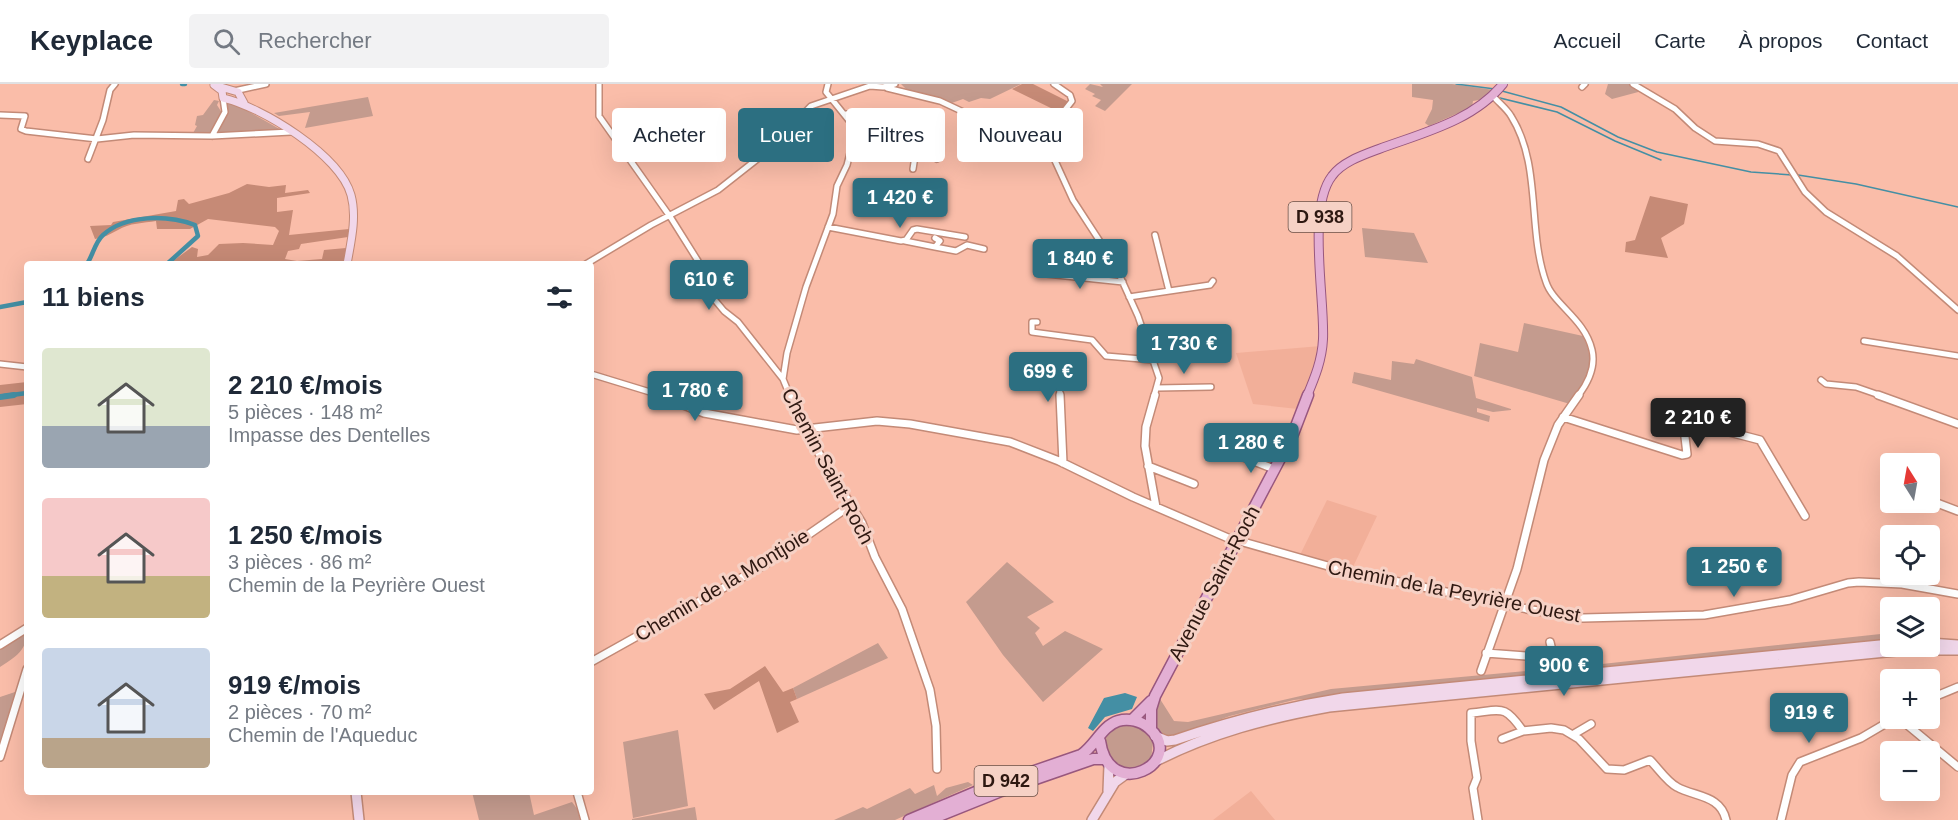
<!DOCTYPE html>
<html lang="fr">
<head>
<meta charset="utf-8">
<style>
	body { margin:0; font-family:Arial,sans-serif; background:#f2f2f3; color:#1f2937; height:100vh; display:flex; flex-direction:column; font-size:22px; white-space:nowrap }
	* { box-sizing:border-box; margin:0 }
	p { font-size:20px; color:#747a83 }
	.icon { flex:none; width:33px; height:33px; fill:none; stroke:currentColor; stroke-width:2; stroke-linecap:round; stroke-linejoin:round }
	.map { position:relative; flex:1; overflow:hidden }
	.side { position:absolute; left:24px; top:177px; width:570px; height:534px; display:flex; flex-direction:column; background:#fff; border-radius:6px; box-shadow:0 6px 24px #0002 }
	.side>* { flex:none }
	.top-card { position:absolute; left:612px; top:24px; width:570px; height:54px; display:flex; gap:12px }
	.needle { width:39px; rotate:349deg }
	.fabs { position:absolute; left:1880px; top:369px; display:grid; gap:12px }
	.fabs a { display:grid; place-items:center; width:60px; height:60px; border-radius:6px; background:#fff; box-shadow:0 6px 24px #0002; font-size:30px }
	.price { position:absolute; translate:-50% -51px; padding:0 14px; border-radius:6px; background:#2c6f81; color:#fff; font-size:20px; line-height:39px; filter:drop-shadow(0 2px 3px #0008) }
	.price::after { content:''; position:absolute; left:50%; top:36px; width:18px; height:14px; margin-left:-9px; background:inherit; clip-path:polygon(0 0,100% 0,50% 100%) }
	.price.selected { background:#222; color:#fff }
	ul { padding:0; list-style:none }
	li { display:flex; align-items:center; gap:18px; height:150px; padding:0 18px }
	li span { display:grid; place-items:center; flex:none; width:168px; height:120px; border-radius:6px; color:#555 }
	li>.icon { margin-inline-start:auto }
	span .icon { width:72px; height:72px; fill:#fffc; stroke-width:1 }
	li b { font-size:26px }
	h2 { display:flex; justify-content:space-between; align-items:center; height:72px; padding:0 18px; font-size:26px }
	.tag { padding:0 21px; border-radius:6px; background:#fff; box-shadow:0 6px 24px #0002; font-size:21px; line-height:54px }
	.tag.selected { background:#2c6f81; color:#fff }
	header { display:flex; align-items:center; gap:36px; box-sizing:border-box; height:84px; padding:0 30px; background:#fff; border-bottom:2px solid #e0e1e3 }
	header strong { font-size:28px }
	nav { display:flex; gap:33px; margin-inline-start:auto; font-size:21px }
	.search { width:420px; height:54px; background:#f2f2f3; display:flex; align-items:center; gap:15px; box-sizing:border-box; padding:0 21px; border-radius:6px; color:#747a83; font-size:22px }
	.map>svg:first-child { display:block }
	.built { fill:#f2af99 }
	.green { fill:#c49b8e }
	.forest { fill:#c68a76 }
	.water { fill:#448fa4 }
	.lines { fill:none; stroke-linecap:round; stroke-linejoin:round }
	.stream { stroke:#448fa4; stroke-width:1.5 }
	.canal-far1 { stroke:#448fa4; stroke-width:4.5 }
	.canal { stroke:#448fa4; stroke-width:6 }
	.street-far1-casing { stroke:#c38a77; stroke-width:8 }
	.street-casing { stroke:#c38a77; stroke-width:10 }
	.secondary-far1-casing { stroke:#c38a77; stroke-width:9 }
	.secondary-casing { stroke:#c38a77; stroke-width:12 }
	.primary-far1-casing { stroke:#98577e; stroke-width:10 }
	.primary-casing { stroke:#98577e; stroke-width:13 }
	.street-far1 { stroke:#fff; stroke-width:5 }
	.street { stroke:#fff; stroke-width:7 }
	.secondary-far1 { stroke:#f1d7ea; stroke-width:7 }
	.secondary { stroke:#f1d7ea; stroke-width:9 }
	.primary-far1 { stroke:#e3afd4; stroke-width:8 }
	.primary { stroke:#e3afd4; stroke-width:10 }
	.labels { text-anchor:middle; stroke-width:6; stroke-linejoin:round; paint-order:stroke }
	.shield { fill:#f6d1c5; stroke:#6a5047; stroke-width:1.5 }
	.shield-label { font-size:18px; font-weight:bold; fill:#2e1811 }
	.street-label { font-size:20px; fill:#2e1811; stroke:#f6d1c5 }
</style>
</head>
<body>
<header>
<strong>Keyplace</strong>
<div class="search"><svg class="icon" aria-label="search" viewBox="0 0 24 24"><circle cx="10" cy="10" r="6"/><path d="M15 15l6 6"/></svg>Rechercher</div>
<nav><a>Accueil</a><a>Carte</a><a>À propos</a><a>Contact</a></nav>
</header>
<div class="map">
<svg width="1958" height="736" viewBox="0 0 1958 736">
	<rect width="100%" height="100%" fill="#fabda9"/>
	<path class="built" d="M1321 262 1298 325 1253 320 1236 269Z
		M1327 416 1377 432 1352 485 1299 473Z
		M1251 707 1275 736H1213Z"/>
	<path class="green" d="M901 0H1021L990 15 981 14 969 18 963 15 949 20 908 7Z
		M1090 0 1103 3 1100 0H1132L1105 27 1095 22 1101 16 1092 12 1095 10 1085 5Z
		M1412 0H1452L1494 6 1485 15 1473 17 1472 23 1429 42 1425 39 1432 25 1433 16 1412 13Z
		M1608 0H1630L1642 7 1612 15 1605 10Z
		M368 13 373 32 305 44 310 28 279 32 274 29Z
		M214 16 219 17 217 21 222 29C213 48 214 50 192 51L197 42 195 41 197 32 203 31Z
		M230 17 283 47 215 51 228 25 227 20Z
		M1362 144 1414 149 1428 179 1365 173Z
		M1524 239 1583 252C1597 281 1586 295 1570 320L1474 292 1480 259 1518 268Z
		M1416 275 1472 293 1476 314 1511 325V326L1493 328 1477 324V328L1490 332 1489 338 1352 299 1354 288 1391 296 1392 277 1414 280Z
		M1007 478 1054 518 1027 533 1040 544 1035 549 1043 562 1065 547 1103 565 1043 618 1003 571 966 518Z
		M27 547C27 567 15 573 0 583V566Z
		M1890 549V556L1294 616 1230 632 1175 652H1167L1156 645 1154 630 1160 615 1174 637 1188 638 1331 605 1602 580Z
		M878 559 888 574 797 615 793 604Z
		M18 607 0 660V613Z
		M1122 641 1141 644 1153 658 1151 676C1146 679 1140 685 1134 686 1115 688 1099 667 1107 650Z
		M678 646 688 722 633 734 623 658Z
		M968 698 973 701 895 736H834L863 723 867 725 910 704 915 710 934 701 937 712 946 704Z
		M472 708H529L534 731 572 718 578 726 580 736H479Z
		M695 723 697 736H632V735Z"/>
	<path class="forest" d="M1022 0H1033L1069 18 1061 29 1012 5Z
		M247 100 269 103 286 101 285 109 308 106 310 109 277 114V128L293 126 289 151 349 145 348 153 301 160 299 165 288 167 285 175 297 177 322 175 324 166 346 164 343 180H226L215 177 211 180H169L192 163 198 165 197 173 208 171 219 160 243 159 273 161 279 147 275 143 208 135 190 145H157L156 137C144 139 129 139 118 146 108 151 106 153 95 155L90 142 111 141 113 138 176 127 178 116 184 115 189 120 229 109Z
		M1650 112 1688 120 1684 140 1661 154 1668 174 1625 168 1626 158 1635 156Z
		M27 298V320L0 323V301Z
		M765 582 783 608 793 604 797 615 790 618 799 638 777 649 759 597 714 626 704 610 730 605Z"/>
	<path class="water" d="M1125 609 1137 613 1132 625 1105 633 1093 647 1088 644 1104 614Z"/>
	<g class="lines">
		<path class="stream" d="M1456 0 1495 5
			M1502 7 1561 23 1618 53 1657 68 1751 88 1792 91
			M1500 14 1557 28 1615 57 1661 76
			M1798 91 1856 100 1958 123"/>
		<path class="canal-far1" d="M182 0H185
			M87 180C93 171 95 158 103 151 126 130 168 131 195 141L198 152 167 180
			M0 223 27 218
			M4 312 27 309"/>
		<path class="canal" d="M0 313 14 311"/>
		<g class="street-far1-casing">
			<path id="street-far1" d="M599 0V32L671 134 698 177 709 209 724 227 738 238 783 295
				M1054 0 1070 11 1072 17 1046 50V57L1073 116 1114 179 1138 232 1159 294 1154 312
				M1633 0 1675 25 1695 44 1715 57 1758 60 1779 67 1805 108 1826 128 1897 172 1958 226
				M1582 3 1585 0
				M887 4 940 17 987 39
				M234 7 266 0
				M1493 12C1499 19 1507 25 1511 32 1542 81 1527 145 1546 198 1553 220 1585 235 1592 266 1596 283 1588 299 1578 312
				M846 30 907 43 922 65 935 70 937 75
				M0 31 25 32 21 45 26 47 97 55 134 51 212 52 291 48
				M212 52 225 28 223 14
				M853 57 916 66 913 85
				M88 75 103 36 110 6 115 0
				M828 143 901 157 906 156 913 146 917 145 965 153
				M1155 151 1169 207
				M905 157 935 163 940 157 935 154
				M935 163 956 167 967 161 984 165
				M586 180 651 141 718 106 765 69 811 22 870 2 883 3 895 0
				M1037 189 1123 198
				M1129 213 1210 201 1213 197
				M1037 238H1032V248L1092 256 1106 272 1153 276
				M1864 257 1958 272
				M0 280 27 283
				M591 290 663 312
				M1821 296 1826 300 1856 303 1882 312
				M1157 304 1211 303
				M790 312 783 295 787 269 806 203 833 130 837 102 847 81 853 57 851 39 826 8 828 0
				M1060 312 1059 294 1074 293"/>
		</g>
		<g class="street-casing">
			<path id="street" d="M658 311 704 329 797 346 877 337 910 340 1010 358 1059 377 1133 413 1235 457
				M790 311 804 345 862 439 875 473 902 525 930 606 936 642 937 685
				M1060 311 1063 379
				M1155 311 1146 343 1145 362 1156 423
				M1878 311 1958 340
				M1563 333 1682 371 1687 370 1683 336 1760 356 1805 432
				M1241 372 1274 385
				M1148 382 1194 400
				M1929 416 1958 427
				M1236 456 1342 486 1532 526 1583 534 1704 531 1790 516 1848 499 1859 498 1902 500 1958 510
				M0 561 27 544
				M1486 569 1551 574 1553 571 1550 558
				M591 578 766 480 851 421
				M1481 587 1517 485 1544 376 1558 341 1579 311
				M1929 615 1958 603
				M1899 634 1958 683
				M1574 650 1591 640
				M1502 655 1523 647
				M0 673 27 585
				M577 708 585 736
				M1478 736 1473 704 1477 694 1471 657V629C1502 626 1504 620 1523 647L1551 644 1564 646 1579 655 1607 685 1624 686 1650 676C1658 684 1667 698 1677 703 1695 713 1721 711 1726 736
				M1781 736 1792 691 1800 678 1861 654 1895 634"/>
		</g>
		<g class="secondary-far1-casing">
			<path id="secondary-far1" d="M214 1 222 7 223 14C262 23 340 71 351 111 357 133 351 158 347 180
				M217 2 238 8 244 19"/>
		</g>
		<g class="secondary-casing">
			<path id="secondary" d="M1929 559 1958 561
				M1155 652 1167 657 1175 656C1231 637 1285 623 1343 614L1890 560
				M1156 677C1211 649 1268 634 1329 623L1906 566H1958
				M1108 707 1109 681
				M356 708 359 736
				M1092 736 1115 698 1126 690"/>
		</g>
		<g class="primary-far1-casing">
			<path id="primary-far1" d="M1307 312C1315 293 1322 276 1323 255 1325 215 1307 124 1332 92 1342 78 1363 71 1379 65 1422 49 1473 37 1503 0"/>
		</g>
		<g class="primary-casing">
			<path id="primary" d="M1132 636 1151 617
				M1151 646V625L1155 612 1293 350 1308 311
				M909 736 985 704 1081 671C1095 662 1102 642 1118 637 1129 634 1141 637 1149 644 1188 678 1109 720 1100 657
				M929 736 1001 707 1093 675H1104"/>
		</g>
		<use href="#street-far1" class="street-far1"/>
		<use href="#street" class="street"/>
		<use href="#secondary-far1" class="secondary-far1"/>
		<use href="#secondary" class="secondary"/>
		<use href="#primary-far1" class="primary-far1"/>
		<use href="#primary" class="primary"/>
	</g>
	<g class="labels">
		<g class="shield">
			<rect x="1288.5" y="118" width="63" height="30" rx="4.5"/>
			<rect x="974.5" y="682" width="63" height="30" rx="4.5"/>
		</g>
		<g class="shield-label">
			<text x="1320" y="139">D 938</text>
			<text x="1006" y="703">D 942</text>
		</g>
		<g class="street-label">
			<text transform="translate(828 382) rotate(62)" y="7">Chemin Saint-Roch</text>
			<text transform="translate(1214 499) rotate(-62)" y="7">Avenue Saint-Roch</text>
			<text transform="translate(722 501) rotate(-31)" y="7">Chemin de la Montjoie</text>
			<text transform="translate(1454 507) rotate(11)" y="7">Chemin de la Peyrière Ouest</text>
		</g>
	</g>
</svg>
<div class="fabs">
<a><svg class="needle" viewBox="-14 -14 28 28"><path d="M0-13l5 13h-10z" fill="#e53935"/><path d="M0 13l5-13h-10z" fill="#747a83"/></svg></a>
<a><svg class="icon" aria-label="locate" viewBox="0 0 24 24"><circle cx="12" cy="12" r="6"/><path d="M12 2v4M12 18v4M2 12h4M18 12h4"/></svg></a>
<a><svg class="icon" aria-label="layers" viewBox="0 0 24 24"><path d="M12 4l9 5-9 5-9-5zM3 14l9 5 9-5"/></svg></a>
<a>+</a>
<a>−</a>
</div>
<b class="price" style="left:900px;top:145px">1 420 €</b>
<b class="price" style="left:1080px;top:206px">1 840 €</b>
<b class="price" style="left:709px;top:227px">610 €</b>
<b class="price" style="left:1184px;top:291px">1 730 €</b>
<b class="price" style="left:1048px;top:319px">699 €</b>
<b class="price" style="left:695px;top:338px">1 780 €</b>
<b class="price selected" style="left:1698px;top:365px">2 210 €</b>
<b class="price" style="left:1251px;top:390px">1 280 €</b>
<b class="price" style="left:1734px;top:514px">1 250 €</b>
<b class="price" style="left:1564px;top:613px">900 €</b>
<b class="price" style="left:1809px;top:660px">919 €</b>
<div class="top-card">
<a class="tag">Acheter</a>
<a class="tag selected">Louer</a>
<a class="tag">Filtres</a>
<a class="tag">Nouveau</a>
</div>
<section class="side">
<h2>11 biens<svg class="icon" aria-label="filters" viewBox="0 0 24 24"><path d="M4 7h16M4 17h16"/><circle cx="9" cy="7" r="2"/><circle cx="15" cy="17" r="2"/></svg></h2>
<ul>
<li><span style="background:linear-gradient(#dfe7d0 65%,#9aa5b1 0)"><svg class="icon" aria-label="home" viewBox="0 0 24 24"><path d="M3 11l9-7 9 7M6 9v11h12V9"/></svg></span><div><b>2 210 €/mois</b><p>5 pièces · 148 m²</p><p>Impasse des Dentelles</p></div></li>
<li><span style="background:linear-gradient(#f6c9c9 65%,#c2b280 0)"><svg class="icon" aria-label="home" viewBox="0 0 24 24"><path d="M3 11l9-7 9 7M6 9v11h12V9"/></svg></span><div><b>1 250 €/mois</b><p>3 pièces · 86 m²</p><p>Chemin de la Peyrière Ouest</p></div></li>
<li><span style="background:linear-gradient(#c9d6e8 75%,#b9a48a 0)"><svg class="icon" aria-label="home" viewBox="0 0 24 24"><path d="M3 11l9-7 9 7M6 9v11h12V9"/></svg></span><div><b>919 €/mois</b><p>2 pièces · 70 m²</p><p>Chemin de l'Aqueduc</p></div></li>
</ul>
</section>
</div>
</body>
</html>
